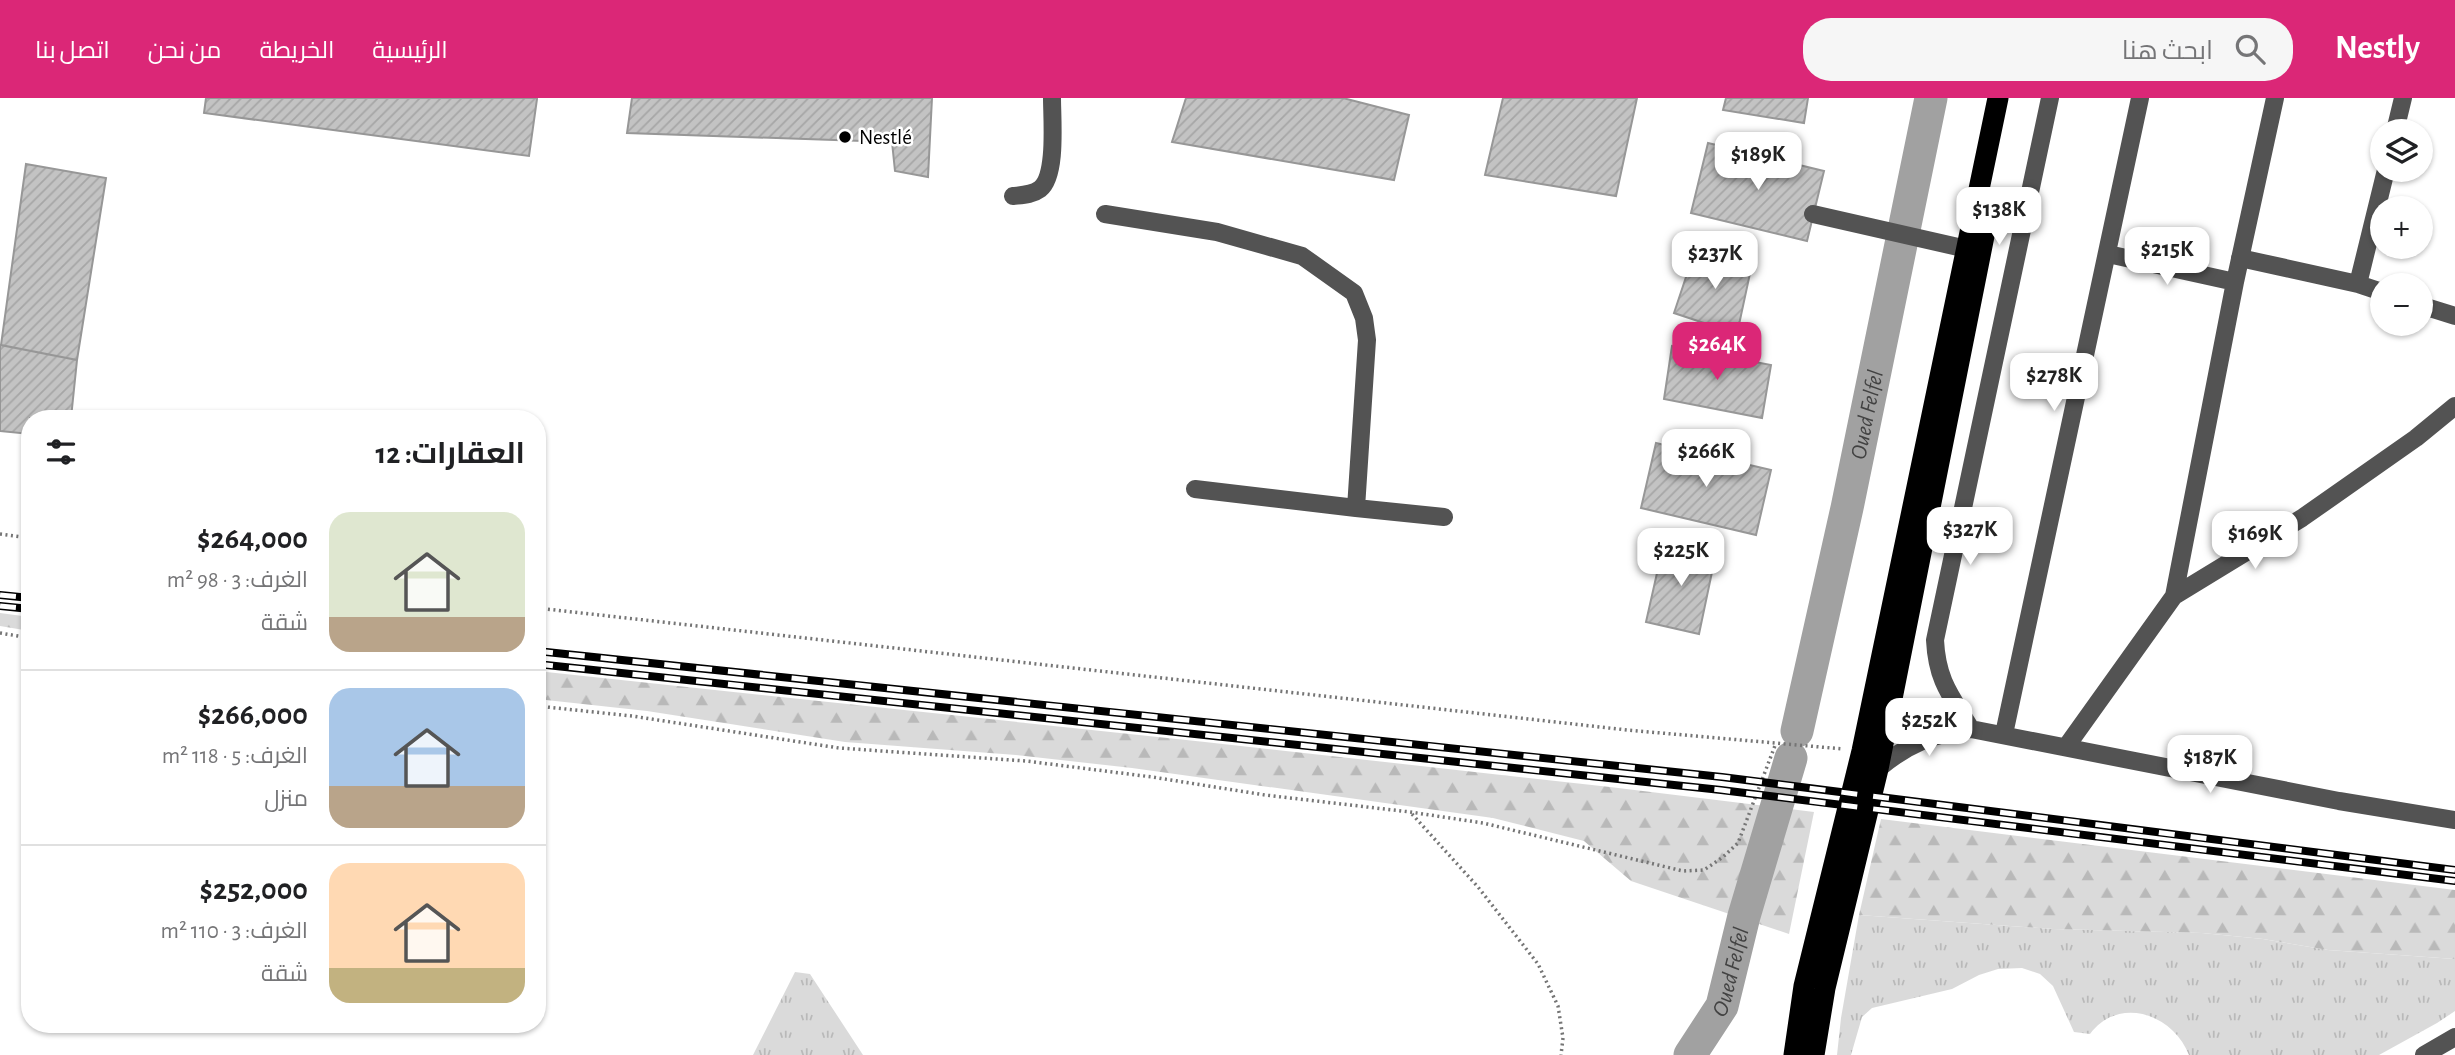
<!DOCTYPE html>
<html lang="ar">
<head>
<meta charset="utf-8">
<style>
	body { margin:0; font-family:"Alegreya Sans",Cairo,sans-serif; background:#f6f6f6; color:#202124; direction:rtl; height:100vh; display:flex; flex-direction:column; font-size:26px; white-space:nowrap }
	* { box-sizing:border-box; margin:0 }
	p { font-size:23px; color:#757577 }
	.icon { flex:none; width:38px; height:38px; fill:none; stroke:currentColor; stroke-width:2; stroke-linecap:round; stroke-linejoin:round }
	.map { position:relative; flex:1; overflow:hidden; direction:ltr }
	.drawer { position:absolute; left:21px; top:312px; width:525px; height:623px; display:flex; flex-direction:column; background:#fff; border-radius:28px; box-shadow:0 2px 5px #0004; direction:rtl }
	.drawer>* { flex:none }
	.tools { position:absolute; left:2370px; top:21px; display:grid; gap:14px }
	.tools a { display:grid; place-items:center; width:63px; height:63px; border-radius:50%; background:#fff; box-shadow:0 2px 5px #0004; font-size:35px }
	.price { position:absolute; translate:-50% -60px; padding:0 16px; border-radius:14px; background:#fff; color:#222; font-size:23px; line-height:46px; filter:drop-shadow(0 2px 4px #0008) }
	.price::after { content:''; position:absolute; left:50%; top:42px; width:21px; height:16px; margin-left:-10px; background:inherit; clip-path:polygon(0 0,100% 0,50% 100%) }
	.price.current { background:#db2777; color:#fff }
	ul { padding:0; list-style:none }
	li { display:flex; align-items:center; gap:21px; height:175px; padding:0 21px }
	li+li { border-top:2px solid #e0e0e0 }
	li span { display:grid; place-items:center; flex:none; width:196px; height:140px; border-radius:21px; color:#555 }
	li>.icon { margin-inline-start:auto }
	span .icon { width:84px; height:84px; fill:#fffc; stroke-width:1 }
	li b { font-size:30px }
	h2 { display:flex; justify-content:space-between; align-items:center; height:84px; padding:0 21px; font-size:30px }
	header { display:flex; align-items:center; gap:42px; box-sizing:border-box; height:98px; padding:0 35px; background:#db2777; color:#fff }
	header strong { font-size:33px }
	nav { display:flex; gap:38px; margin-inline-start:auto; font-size:24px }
	.search { width:490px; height:63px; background:#f6f6f6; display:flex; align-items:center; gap:18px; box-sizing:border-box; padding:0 24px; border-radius:28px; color:#757577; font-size:26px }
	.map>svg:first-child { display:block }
	.grass { fill:url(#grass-tufts) }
	.forest { fill:url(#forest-firs) }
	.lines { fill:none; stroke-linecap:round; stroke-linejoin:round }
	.river { stroke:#a1a1a1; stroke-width:33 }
	.building { fill:url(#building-hatch); stroke:#979797; stroke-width:2 }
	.path { stroke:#757575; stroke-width:3.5; stroke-dasharray:2 3.5; stroke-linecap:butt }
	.minor { stroke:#535353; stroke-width:18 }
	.highway { stroke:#000; stroke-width:21 }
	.rail-casing { stroke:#000; stroke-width:8 }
	.rail { stroke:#fff; stroke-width:5; stroke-dasharray:16; stroke-linecap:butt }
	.poi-dot { fill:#000; stroke:#fff; stroke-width:2.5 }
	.labels { text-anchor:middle; stroke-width:5; stroke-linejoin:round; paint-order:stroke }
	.poi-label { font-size:21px; fill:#000; stroke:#fff; text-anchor:start }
	.water-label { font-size:23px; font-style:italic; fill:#424242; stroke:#fff }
</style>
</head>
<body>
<header>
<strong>Nestly</strong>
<div class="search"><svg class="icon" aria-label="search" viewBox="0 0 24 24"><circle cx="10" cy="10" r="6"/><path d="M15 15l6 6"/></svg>ابحث هنا</div>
<nav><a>الرئيسية</a><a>الخريطة</a><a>من نحن</a><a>اتصل بنا</a></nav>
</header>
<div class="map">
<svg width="2455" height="957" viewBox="0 0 2455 957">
	<defs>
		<pattern id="grass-tufts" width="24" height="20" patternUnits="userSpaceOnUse" patternTransform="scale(1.75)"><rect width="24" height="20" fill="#dadada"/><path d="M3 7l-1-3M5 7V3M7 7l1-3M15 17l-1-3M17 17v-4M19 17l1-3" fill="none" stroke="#b9b9b9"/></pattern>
		<pattern id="forest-firs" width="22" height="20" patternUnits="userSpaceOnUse" patternTransform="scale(1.75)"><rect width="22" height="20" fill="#dadada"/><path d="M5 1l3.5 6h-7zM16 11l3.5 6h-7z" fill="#b9b9b9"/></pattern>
		<pattern id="building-hatch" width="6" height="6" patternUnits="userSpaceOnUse" patternTransform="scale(1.75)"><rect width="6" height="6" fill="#c3c3c3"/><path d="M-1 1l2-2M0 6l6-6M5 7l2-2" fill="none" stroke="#a6a6a6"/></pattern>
	</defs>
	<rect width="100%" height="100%" fill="#fff"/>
	<path class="grass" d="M1859 817 2053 831 2202 835 2263 841 2328 852 2455 861V913L2437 925 2379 957H2189C2173 916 2119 897 2090 936L2074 934 2053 888 2040 876 2022 870 1998 871 1979 877 1952 891 1872 910 1862 919 1851 957H1837L1841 920Z
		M795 874 810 876 863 957H753Z"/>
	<path class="forest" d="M0 515 30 519V533L0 528Z
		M537 573 1205 644 1610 689 1814 714 1789 836 1631 783 1584 743 1493 720 1132 670 1016 657 845 644 647 613 537 601Z
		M1881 721 2455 792V861L2328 852 2263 841 2202 835 2053 831 1859 817Z"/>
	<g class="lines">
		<g class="river">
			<path id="s1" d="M1797 633 1847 410 1931 0"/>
			<path id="s2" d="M1690 957 1722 908 1744 818 1791 660"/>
		</g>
	</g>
	<path class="building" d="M206 0H537V1L529 58 204 15Z
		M632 0H932L928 79 895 73 892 44 627 35Z
		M1186 0H1343L1409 17 1394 82 1172 44Z
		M1503 0H1637L1616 98 1485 77Z
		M1726 0H1808L1804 25 1723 12Z
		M1708 45 1824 73 1807 143 1691 115Z
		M26 66 106 80 77 262 1 247Z
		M1695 152 1752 166 1737 236 1674 215Z
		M0 247 77 262 71 320H30V336L0 333Z
		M1672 248 1771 267 1762 320 1664 301Z
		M1656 345 1771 372 1756 437 1641 410Z
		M1664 444 1716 455 1699 536 1646 524Z"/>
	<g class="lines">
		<path class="path" d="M0 436 30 440
			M537 510 1627 632 1843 651
			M0 535 30 540
			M537 608 632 618 839 650 1026 663 1152 679 1265 697 1410 714 1483 725 1683 773 1704 772 1723 759 1738 745 1776 645
			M1412 716 1478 789 1538 866 1558 908 1563 940 1561 957"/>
		<path class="minor" d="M2395 33 2403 0
			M1013 98C1022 97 1032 97 1040 91 1057 78 1052 22 1052 0
			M1105 116 1217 134 1302 158 1354 195 1364 220 1367 242 1356 410 1444 419
			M1813 116 1967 151
			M2108 156 2235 184
			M2240 160 2358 186 2382 194
			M2358 186 2386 72
			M2420 207 2455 218
			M1195 391 1356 410
			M2174 498 2235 184 2275 0
			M1971 631C1951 598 1937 583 1935 542L2050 0
			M2004 636 2140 0
			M2066 649 2174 498 2302 420 2416 340 2455 308
			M1878 671C1906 647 1934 635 1971 631L2339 703 2455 722
			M2424 957 2455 939"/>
		<path class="highway" d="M1794 957 1804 888 1862 653 1998 0
			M1814 957 1825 890 1878 671 1985 133"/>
		<g class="rail-casing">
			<path id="rail" d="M0 497 30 500
				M0 508 30 511
				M537 553 1722 679 2455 772
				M537 566 1721 692 2455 783"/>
		</g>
		<use href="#rail" class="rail"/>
	</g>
	<circle class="poi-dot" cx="845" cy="39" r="7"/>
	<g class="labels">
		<g class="poi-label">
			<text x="859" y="46">Nestlé</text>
		</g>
		<g class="water-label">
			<text dy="8" stroke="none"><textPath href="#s1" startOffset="324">Oued Felfel</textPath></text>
			<text dy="8" stroke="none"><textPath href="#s2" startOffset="94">Oued Felfel</textPath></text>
		</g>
	</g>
</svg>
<div class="tools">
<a><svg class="icon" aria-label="layers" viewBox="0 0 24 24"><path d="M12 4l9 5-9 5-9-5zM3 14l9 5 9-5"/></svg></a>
<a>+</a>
<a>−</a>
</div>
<b class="price" style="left:1758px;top:94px">$189K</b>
<b class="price" style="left:1999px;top:149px">$138K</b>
<b class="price" style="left:2167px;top:189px">$215K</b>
<b class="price" style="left:1715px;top:193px">$237K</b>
<b class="price current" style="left:1717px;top:284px">$264K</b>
<b class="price" style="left:2054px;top:315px">$278K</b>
<b class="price" style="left:1706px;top:391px">$266K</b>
<b class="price" style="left:1970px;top:469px">$327K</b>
<b class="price" style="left:2255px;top:473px">$169K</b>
<b class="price" style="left:1681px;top:490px">$225K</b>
<b class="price" style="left:1929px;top:660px">$252K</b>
<b class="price" style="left:2210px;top:697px">$187K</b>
<section class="drawer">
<h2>العقارات: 12<svg class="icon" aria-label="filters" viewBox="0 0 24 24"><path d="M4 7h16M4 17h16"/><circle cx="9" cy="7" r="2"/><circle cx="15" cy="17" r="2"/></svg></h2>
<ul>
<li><span style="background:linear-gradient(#dfe7d0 75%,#b9a48a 0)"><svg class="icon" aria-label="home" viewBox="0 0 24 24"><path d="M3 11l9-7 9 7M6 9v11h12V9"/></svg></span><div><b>$264,000</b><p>الغرف: 3 · 98 m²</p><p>شقة</p></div></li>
<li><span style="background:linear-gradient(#a9c7e8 70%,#b9a48a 0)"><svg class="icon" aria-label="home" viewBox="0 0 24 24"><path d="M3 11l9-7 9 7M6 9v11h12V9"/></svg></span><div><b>$266,000</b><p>الغرف: 5 · 118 m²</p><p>منزل</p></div></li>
<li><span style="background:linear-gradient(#ffd9b3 75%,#c2b280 0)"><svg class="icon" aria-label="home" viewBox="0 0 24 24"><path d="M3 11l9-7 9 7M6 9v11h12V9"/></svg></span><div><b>$252,000</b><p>الغرف: 3 · 110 m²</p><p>شقة</p></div></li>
</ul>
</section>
</div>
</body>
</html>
